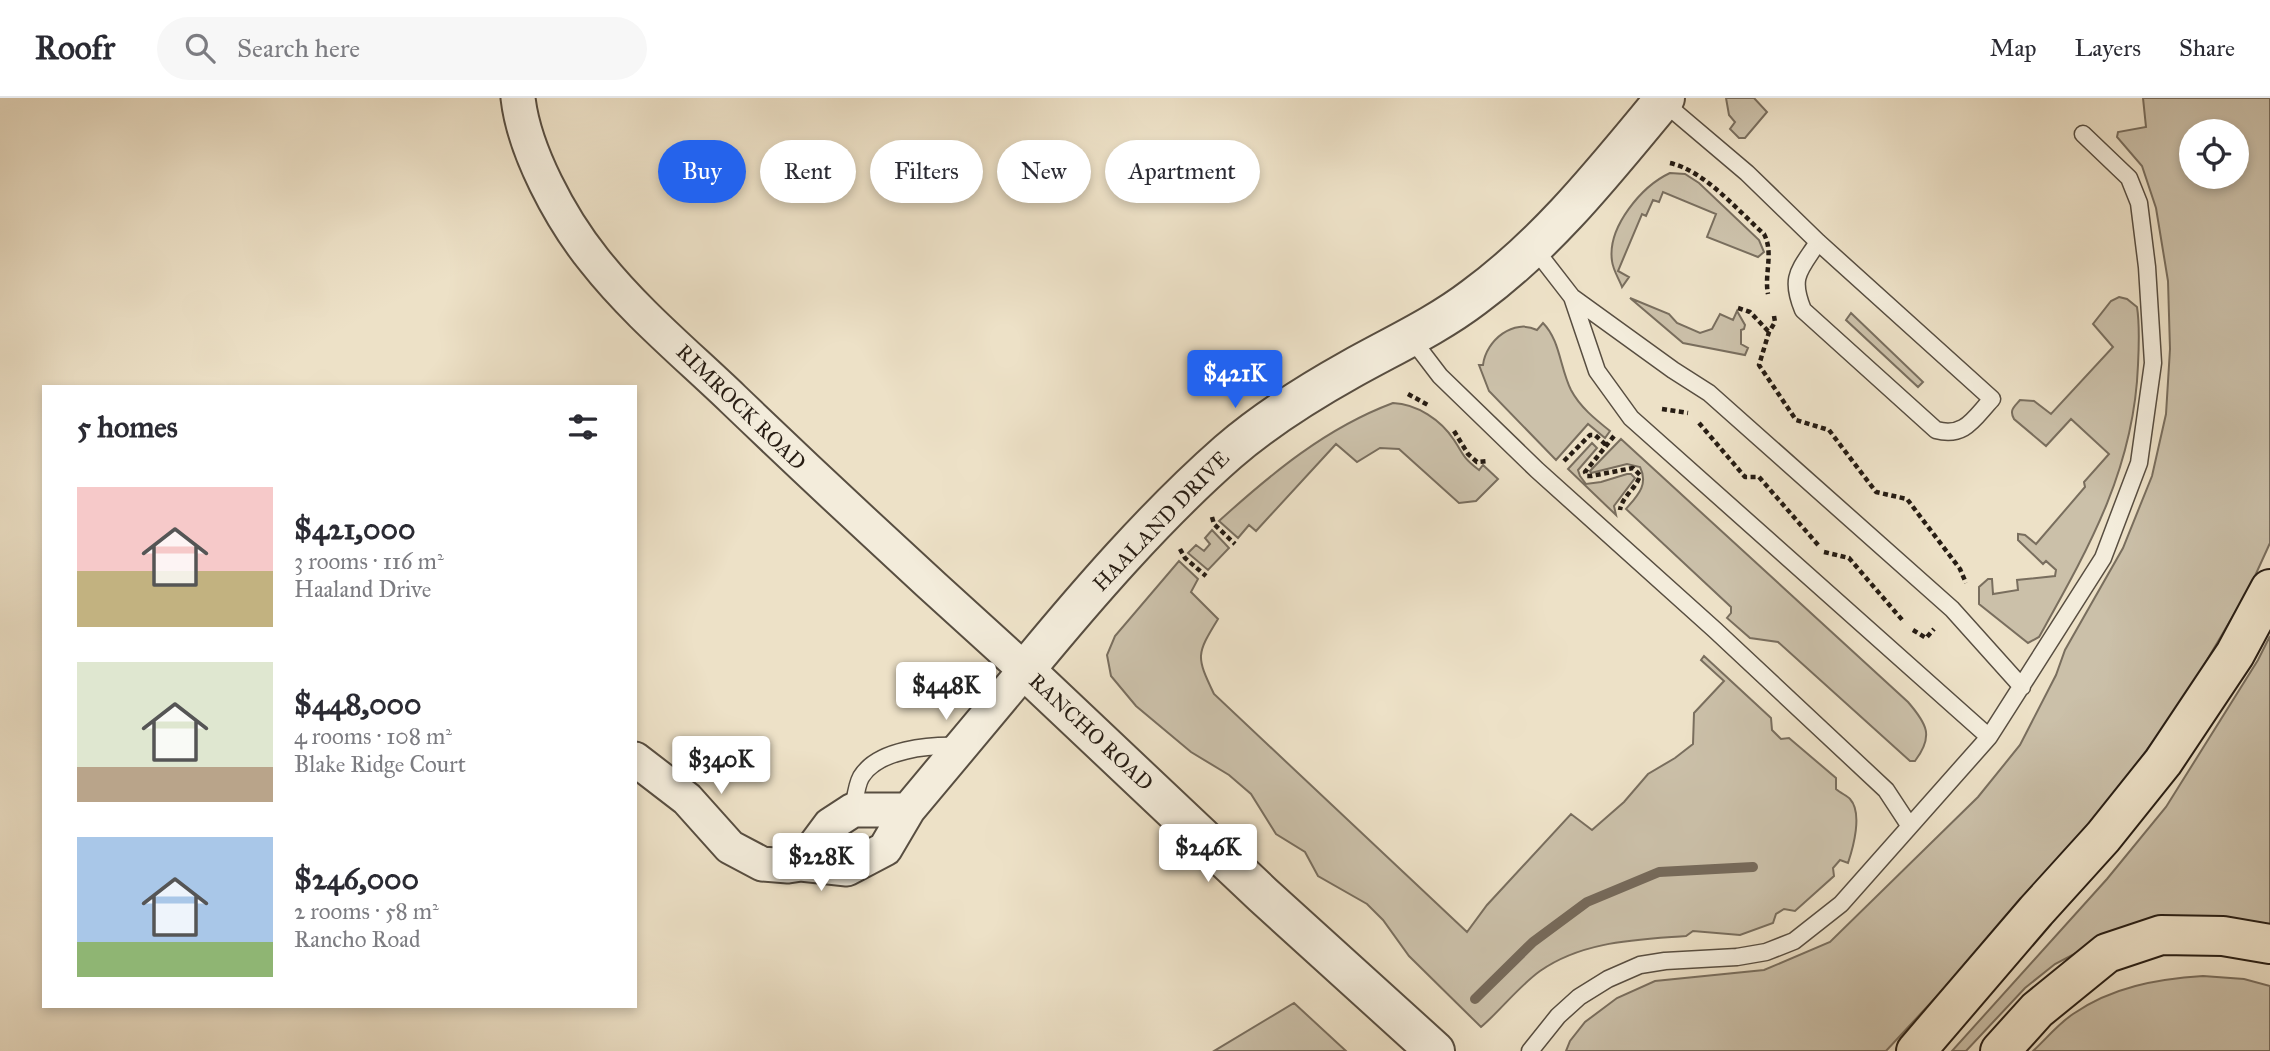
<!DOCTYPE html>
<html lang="en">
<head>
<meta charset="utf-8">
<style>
	body { margin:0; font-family:"IM FELL Great Primer",serif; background:#f7f7f7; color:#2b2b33; height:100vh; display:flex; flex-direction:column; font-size:26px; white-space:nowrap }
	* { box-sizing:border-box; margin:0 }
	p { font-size:23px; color:#7c7c81 }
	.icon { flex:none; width:38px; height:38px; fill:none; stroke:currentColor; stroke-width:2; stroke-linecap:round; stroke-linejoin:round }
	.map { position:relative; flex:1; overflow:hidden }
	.drawer { position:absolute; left:42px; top:287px; width:595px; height:623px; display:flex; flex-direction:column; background:#fff; border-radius:0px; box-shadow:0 4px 10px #0003 }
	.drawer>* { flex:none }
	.hud { position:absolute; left:658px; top:42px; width:665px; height:63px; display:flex; gap:14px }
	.buttons { position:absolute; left:2179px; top:21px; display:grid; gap:14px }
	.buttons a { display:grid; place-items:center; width:70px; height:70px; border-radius:50%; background:#fff; box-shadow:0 4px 10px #0003; font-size:35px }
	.price { position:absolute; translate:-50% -60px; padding:0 16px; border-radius:7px; background:#fff; color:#222; font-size:23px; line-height:46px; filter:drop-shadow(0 2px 4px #0008) }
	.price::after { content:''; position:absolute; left:50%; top:42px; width:21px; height:16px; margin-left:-10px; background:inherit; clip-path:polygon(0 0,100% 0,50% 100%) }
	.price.on { background:#2563eb; color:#fff }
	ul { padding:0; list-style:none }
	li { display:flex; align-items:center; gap:21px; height:175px; padding:0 35px }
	li span { display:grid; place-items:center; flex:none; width:196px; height:140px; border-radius:0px; color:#555 }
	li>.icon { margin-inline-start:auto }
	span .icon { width:84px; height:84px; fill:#fffc; stroke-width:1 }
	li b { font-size:30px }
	h2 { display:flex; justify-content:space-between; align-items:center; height:84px; padding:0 35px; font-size:30px }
	.pill { padding:0 24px; border-radius:32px; background:#fff; box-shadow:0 4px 10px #0003; font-size:24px; line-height:63px }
	.pill.on { background:#2563eb; color:#fff }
	header { display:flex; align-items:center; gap:42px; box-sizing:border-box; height:98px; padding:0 35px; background:#fff; border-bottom:2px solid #e1e1e2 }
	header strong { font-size:33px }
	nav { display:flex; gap:38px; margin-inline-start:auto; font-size:24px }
	.search { width:490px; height:63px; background:#f7f7f7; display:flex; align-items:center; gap:18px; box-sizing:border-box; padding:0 24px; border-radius:38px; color:#7c7c81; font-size:26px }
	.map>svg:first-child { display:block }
	.green { fill:#cbc0a9; stroke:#796e5e; stroke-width:2; fill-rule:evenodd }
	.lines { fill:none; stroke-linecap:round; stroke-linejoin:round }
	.stream { stroke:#766a5b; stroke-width:10 }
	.service-casing { stroke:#584e41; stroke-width:19 }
	.minor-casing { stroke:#584e41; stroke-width:37 }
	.tertiary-casing { stroke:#584e41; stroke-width:42 }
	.motorway-casing { stroke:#271d14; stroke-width:42 }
	.path { stroke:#271d14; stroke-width:4.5; stroke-dasharray:5 3.5; stroke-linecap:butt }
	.service { stroke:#f3ecdb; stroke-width:16 }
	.minor { stroke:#f3ecdb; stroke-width:33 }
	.tertiary { stroke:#f3ecdb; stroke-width:38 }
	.motorway { stroke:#ede1c7; stroke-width:38 }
	.labels { text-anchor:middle; stroke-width:7; stroke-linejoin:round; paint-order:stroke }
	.street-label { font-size:21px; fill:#271d14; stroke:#f3ecdb }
</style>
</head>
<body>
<header>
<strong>Roofr</strong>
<div class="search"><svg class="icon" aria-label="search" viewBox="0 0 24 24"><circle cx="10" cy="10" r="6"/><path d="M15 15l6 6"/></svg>Search here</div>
<nav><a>Map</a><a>Layers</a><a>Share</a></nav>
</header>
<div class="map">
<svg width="2270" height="953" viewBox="0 0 2270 953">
	<rect width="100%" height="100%" fill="#ede1c7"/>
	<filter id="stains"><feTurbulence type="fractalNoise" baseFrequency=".00286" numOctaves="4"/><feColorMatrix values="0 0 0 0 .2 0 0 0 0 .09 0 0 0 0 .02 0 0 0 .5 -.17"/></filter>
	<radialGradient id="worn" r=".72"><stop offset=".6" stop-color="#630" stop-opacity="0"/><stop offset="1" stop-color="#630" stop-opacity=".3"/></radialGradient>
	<path class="green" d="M1726 0H1754L1767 14 1745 40H1739L1730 31 1735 24 1729 17Z
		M2143 0H2270V445L2249 491 2181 606 2111 700 2015 814 1886 953H1566L1570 943 1585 924 1617 900 1655 883 1764 872 1830 844 1978 699 2020 647 2056 577 2065 552 2123 450 2152 378 2166 316 2170 251 2168 183 2156 110 2142 68 2117 39 2118 34 2146 29ZM2191 33H2236V79H2191Z
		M1670 75 1685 76 1699 85 1759 142 1764 154 1758 159 1707 139 1716 116 1663 94 1659 104 1653 102 1646 118 1642 116 1618 173 1629 179 1622 189C1619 181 1613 172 1612 163 1607 129 1642 88 1670 75Z
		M2119 199 2127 201 2137 209C2140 228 2139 247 2138 267 2134 372 2088 451 2039 539L2028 545 1979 506V489L1988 481H1992L1993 496 2018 492 2017 482 2055 478 2056 472 2046 463 2043 466 2018 442V436L2025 437 2036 446 2085 389 2084 384 2109 356 2071 321 2046 348 2014 321C2009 312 2014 309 2020 302L2034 303 2051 316 2113 249 2093 226 2111 203Z
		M1630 200 1669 216 1677 225 1700 235 1712 231 1720 216 1733 222 1737 213 1745 227 1744 231 1741 232V246L1748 250 1745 257 1683 245Z
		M1851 215 1923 284 1918 289 1846 222Z
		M1543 225C1560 242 1560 270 1571 292 1580 309 1595 321 1610 333L1605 340 1588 326 1556 362 1489 293 1479 267H1483C1486 242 1514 220 1537 232Z
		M1393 305C1417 306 1441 322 1454 342 1464 357 1463 360 1479 372L1483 367 1498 381 1476 403 1459 405 1399 351 1380 350 1357 364 1336 346 1256 433 1249 427 1238 440 1219 423C1272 375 1326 330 1393 305Z
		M1621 341 1908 604C1927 626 1934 638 1915 663H1910L1778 544 1750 540 1727 520 1731 515V509L1626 411C1637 398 1649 387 1640 369L1627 366 1591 375 1590 373Z
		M1592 345 1597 350 1578 372 1580 378 1586 386 1601 384 1627 376H1631L1635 380 1614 408 1616 417 1568 371Z
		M1212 432 1229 450 1208 472 1188 455 1196 447 1204 453 1210 446 1205 440Z
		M1179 463 1198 481 1191 494 1218 521C1196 557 1196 558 1214 596L1467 834 1487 807 1571 716 1592 732 1624 704 1648 676 1675 660 1693 646 1694 615 1724 583 1701 562 1704 558 1771 620 1772 632 1781 641 1789 640 1836 680V691C1840 695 1848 698 1850 701 1863 715 1853 750 1848 765L1840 762 1833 770 1834 778 1795 813 1784 811 1776 816 1773 825 1740 837 1693 833 1686 838C1635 842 1583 843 1540 873 1518 889 1501 912 1481 929L1409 858 1383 822 1367 806 1318 778 1305 754 1276 736 1251 696 1229 677 1191 654 1136 608 1111 578 1107 557 1115 538Z
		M2270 538V837L2097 844 2055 866 2025 890 1966 953H1952L2107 781 2166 709 2258 562Z
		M2203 878 2244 881 2270 888V953H2033C2046 941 2058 926 2073 916 2112 889 2157 881 2203 878Z
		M1294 905 1346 953H1214Z"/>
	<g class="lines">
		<path class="stream" d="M1475 901 1533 844 1587 804 1659 774 1753 769"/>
		<g class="service-casing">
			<path id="service" d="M1662 3 1747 75 1818 144 1992 301C1974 320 1965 340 1936 332L1803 212C1789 178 1800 172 1818 144
				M1534 150 1572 199 1673 272 1709 295 1952 511 2022 589
				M1572 199 1597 273 1631 320 1989 639
				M1411 240 1440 278 1537 372 1715 532 1886 692 1909 727
				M853 712C855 703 856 688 861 679 878 651 930 647 959 648
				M1530 953 1558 918 1579 899 1608 881 1640 867 1665 863 1737 859 1766 854 1794 843 1841 806 1989 639 2103 460 2139 365 2153 265 2147 169 2139 105 2129 80 2083 36"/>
		</g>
		<g class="minor-casing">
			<path id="minor" d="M518 0C524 53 561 121 594 162 634 213 686 256 733 301 829 393 926 483 1025 572L908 712 885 751 847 771 801 766 788 768 762 766 730 749 687 701 635 661
				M801 766 830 727 853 712H908"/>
		</g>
		<g class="tertiary-casing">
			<path id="tertiary" d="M1435 953 1263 797 1025 572C1086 498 1155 418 1228 354 1265 322 1308 295 1351 271 1392 248 1436 228 1474 199 1549 144 1606 71 1665 0"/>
		</g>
		<g class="motorway-casing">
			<path id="motorway" d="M1916 953 2036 813 2103 739 2163 664 2235 556 2270 491
				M2000 953 2037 912 2107 855 2161 837 2223 838 2270 846"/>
		</g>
		<path class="path" d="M1670 65C1705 73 1737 112 1764 136 1774 155 1764 176 1768 196
			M1738 210 1750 214 1769 234
			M1774 218 1775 224 1769 234 1759 267 1796 322 1829 332 1876 394 1907 401 1960 471 1966 485
			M1408 296 1428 307
			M1662 311 1688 315
			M1699 325 1745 379H1759L1819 448
			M1454 333 1468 356 1477 364 1488 363
			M1614 338 1585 374 1587 378H1591L1633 370 1640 377C1637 390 1622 398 1620 412
			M1564 363 1590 337H1595L1606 347
			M1212 419 1214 426 1235 446
			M1180 451 1185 460 1206 478
			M1824 454 1849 460 1904 524
			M1913 532 1926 540 1934 531"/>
		<use href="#service" class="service"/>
		<use href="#minor" class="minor"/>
		<use href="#tertiary" class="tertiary"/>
		<use href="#motorway" class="motorway"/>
	</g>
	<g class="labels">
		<g class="street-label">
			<text transform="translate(741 309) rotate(44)" y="7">RIMROCK ROAD</text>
			<text transform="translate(1161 423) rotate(-46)" y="7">HAALAND DRIVE</text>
			<text transform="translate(1091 634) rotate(43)" y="7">RANCHO ROAD</text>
		</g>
	</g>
	<rect width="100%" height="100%" filter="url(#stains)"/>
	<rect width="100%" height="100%" fill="url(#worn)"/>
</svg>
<div class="buttons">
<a><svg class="icon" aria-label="locate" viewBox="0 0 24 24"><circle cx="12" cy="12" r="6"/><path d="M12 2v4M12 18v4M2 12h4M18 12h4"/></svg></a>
</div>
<b class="price on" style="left:1235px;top:312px">$421K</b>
<b class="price" style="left:946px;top:624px">$448K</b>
<b class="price" style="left:721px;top:698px">$340K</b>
<b class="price" style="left:1208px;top:786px">$246K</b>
<b class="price" style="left:821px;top:795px">$228K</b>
<div class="hud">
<a class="pill on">Buy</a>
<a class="pill">Rent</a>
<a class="pill">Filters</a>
<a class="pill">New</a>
<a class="pill">Apartment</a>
</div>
<section class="drawer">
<h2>5 homes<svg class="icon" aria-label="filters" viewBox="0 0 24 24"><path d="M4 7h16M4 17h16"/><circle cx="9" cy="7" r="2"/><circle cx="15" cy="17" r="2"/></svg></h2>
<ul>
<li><span style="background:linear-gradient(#f6c9c9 60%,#c2b280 0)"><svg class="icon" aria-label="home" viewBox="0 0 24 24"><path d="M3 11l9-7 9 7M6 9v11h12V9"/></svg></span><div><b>$421,000</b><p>3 rooms · 116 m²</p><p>Haaland Drive</p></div></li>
<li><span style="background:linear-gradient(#dfe7d0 75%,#b9a48a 0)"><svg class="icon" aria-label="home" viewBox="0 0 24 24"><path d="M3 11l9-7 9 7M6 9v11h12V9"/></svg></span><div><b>$448,000</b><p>4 rooms · 108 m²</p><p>Blake Ridge Court</p></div></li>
<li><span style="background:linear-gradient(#a9c7e8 75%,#8fb573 0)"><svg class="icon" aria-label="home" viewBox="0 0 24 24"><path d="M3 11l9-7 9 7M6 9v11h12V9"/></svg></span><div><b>$246,000</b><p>2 rooms · 58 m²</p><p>Rancho Road</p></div></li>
</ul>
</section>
</div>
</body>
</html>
